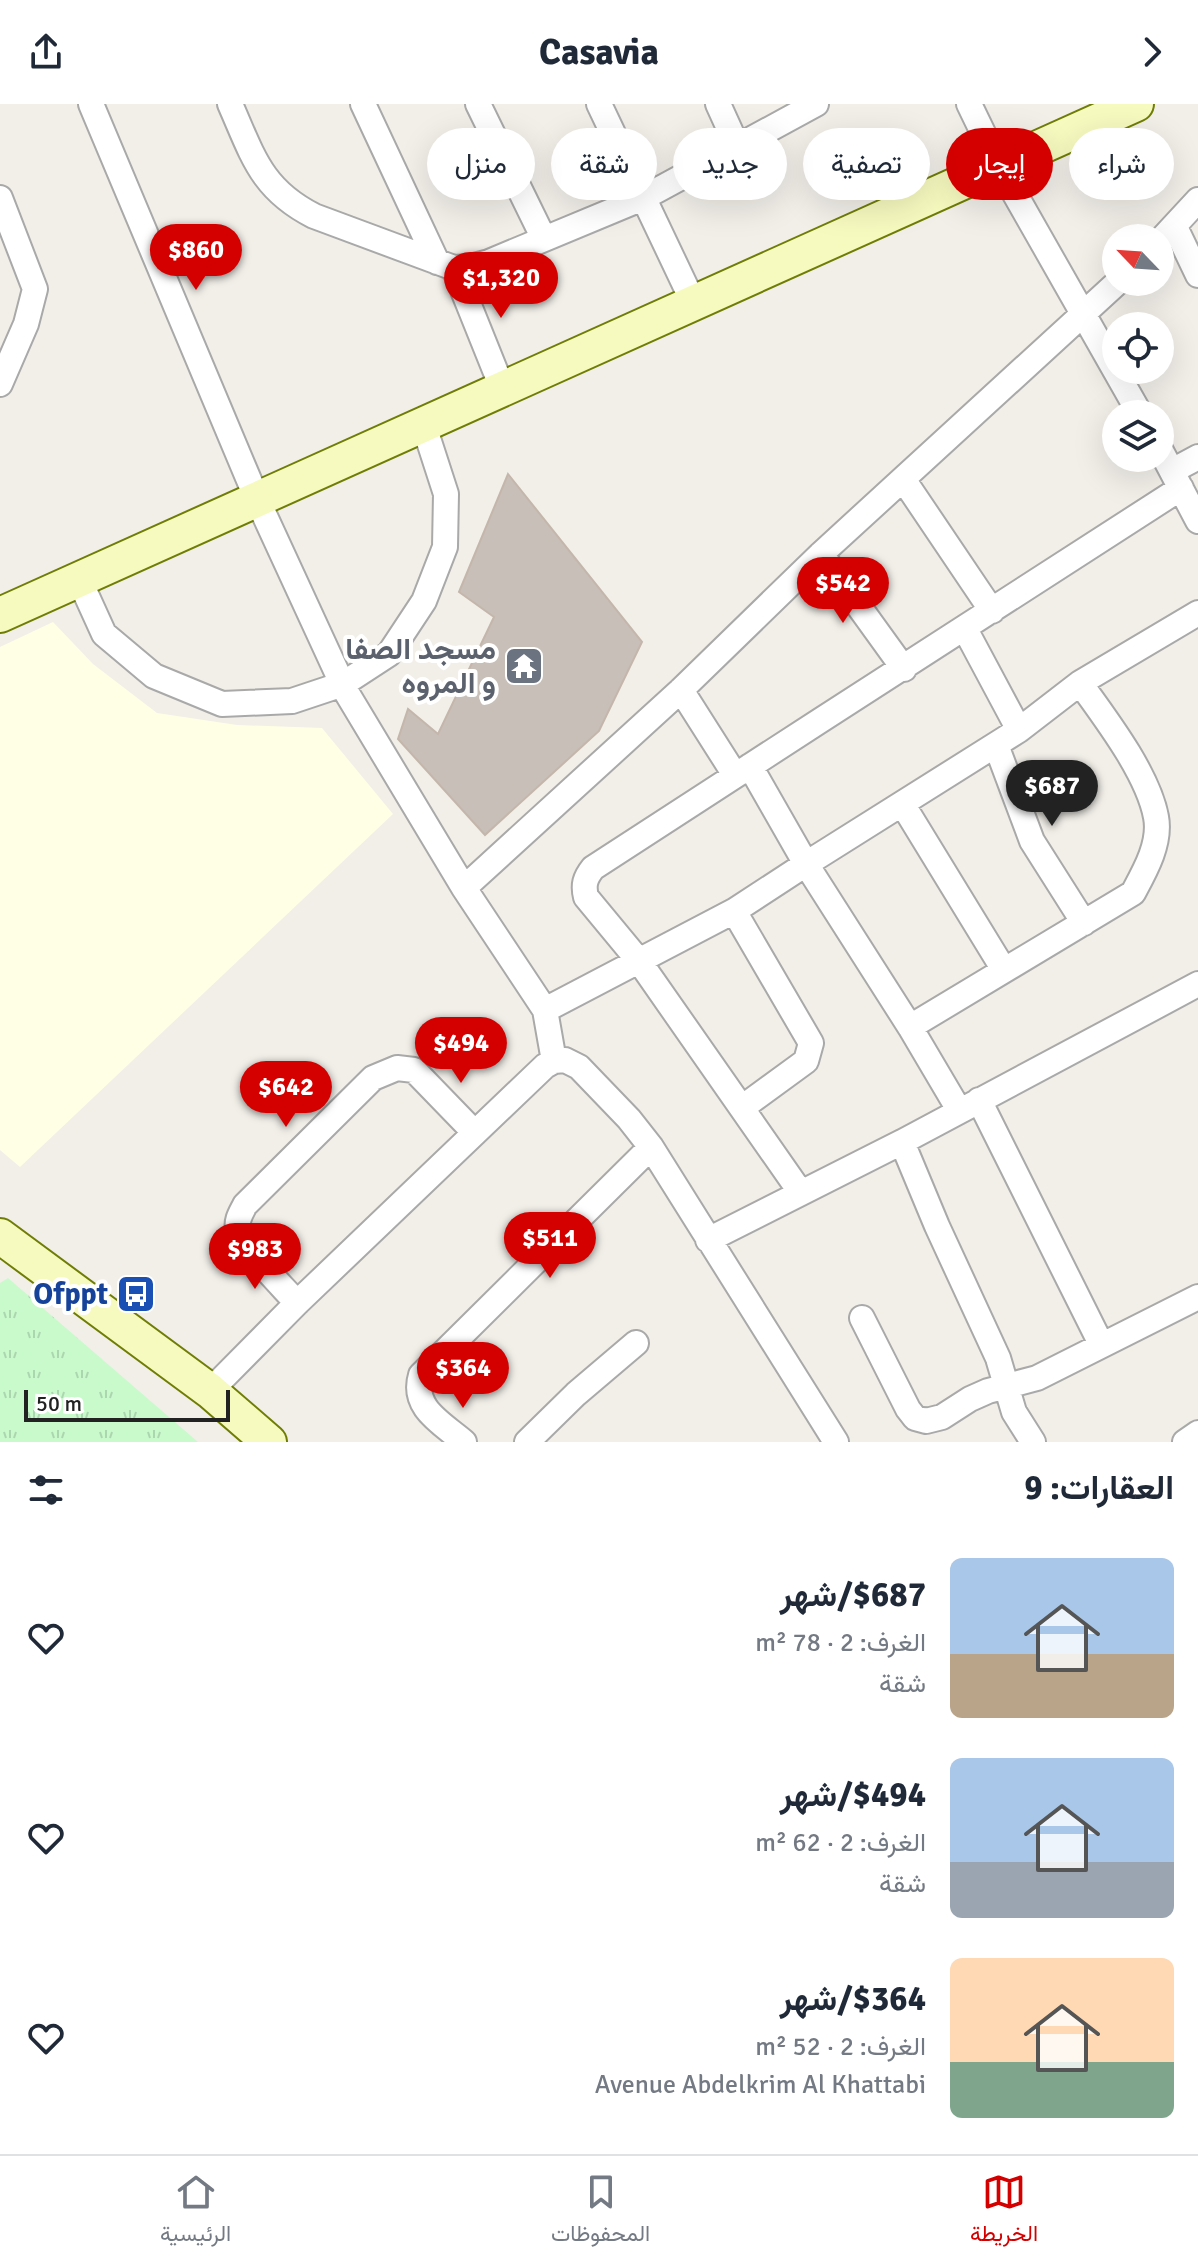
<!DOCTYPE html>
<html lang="ar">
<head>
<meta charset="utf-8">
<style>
	body { margin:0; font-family:Signika,Vazirmatn,sans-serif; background:#f6f6f7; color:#1f2937; direction:rtl; height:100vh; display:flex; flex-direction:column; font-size:30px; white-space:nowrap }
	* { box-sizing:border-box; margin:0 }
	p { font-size:26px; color:#747a83 }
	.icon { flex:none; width:44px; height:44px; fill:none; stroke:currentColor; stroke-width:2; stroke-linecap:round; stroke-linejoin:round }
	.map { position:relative; height:1338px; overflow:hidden; direction:ltr }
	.sheet { display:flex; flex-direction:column; background:#fff; flex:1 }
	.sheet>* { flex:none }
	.banner { position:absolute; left:24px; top:24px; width:1150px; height:72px; direction:rtl; display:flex; gap:16px }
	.needle { width:52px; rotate:295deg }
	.controls { position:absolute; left:1102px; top:120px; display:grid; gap:16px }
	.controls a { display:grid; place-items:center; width:72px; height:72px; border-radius:50%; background:#fff; box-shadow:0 8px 32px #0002; font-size:40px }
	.scale { position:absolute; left:24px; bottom:20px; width:206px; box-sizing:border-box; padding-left:8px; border:4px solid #222; border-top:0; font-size:22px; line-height:28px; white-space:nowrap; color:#222; -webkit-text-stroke:6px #fff; paint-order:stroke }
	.price { position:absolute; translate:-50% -68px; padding:0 18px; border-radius:28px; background:#d40000; color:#fff; font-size:26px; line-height:52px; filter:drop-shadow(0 2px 4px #0008) }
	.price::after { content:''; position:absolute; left:50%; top:48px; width:24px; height:18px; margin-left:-12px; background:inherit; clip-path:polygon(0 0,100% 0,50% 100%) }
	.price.on { background:#222; color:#fff }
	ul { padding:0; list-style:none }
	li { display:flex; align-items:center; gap:24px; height:200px; padding:0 24px }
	li span { display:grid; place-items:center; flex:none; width:224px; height:160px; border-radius:12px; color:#555 }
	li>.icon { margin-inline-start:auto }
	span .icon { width:96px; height:96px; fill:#fffc; stroke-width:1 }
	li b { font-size:34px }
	h2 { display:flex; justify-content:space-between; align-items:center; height:96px; padding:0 24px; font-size:34px }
	.tag { padding:0 28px; border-radius:36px; background:#fff; box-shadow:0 8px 32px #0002; font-size:28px; line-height:72px }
	.tag.on { background:#d40000; color:#fff }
	header { display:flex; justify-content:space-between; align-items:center; height:104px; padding:0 24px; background:#fff; font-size:36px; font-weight:800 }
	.tabs { display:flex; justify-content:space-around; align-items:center; height:112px; border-top:2px solid #e0e1e3; background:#fff; font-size:22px; color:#747a83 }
	.tabs a { display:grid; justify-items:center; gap:4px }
	.tabs .on { color:#d40000 }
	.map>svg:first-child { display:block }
	.education { fill:#ffffe5 }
	.park { fill:url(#park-tufts) }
	.building { fill:#c7bfb8; stroke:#c4b6ab; stroke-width:2 }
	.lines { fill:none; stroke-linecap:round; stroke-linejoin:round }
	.street-casing { stroke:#a9a9a9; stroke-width:28 }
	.secondary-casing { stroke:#707d05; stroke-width:38 }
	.street { stroke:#fff; stroke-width:24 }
	.secondary { stroke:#f7fabf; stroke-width:34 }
	.labels { text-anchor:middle; stroke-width:8; stroke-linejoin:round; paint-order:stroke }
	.worship-label { font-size:30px; font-weight:bold; fill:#5b616d; stroke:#fff; text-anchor:end }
	.transit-label { font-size:30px; font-weight:bold; fill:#164399; stroke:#fff; text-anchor:end }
</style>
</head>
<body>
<header><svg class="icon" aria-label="forward" viewBox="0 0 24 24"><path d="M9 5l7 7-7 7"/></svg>Casavia<svg class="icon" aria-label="share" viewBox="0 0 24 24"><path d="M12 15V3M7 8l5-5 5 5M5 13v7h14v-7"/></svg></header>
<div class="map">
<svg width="1198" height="1338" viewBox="0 0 1198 1338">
	<defs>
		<pattern id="park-tufts" width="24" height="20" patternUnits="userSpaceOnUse" patternTransform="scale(2)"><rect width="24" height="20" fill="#c8facc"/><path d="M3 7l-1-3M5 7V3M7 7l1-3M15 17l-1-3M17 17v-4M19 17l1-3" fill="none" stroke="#acd6af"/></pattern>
	</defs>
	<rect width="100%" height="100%" fill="#f2efe9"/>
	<path class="education" d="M53 518 93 560 157 609 237 621 322 624 393 710 20 1063 0 1046V543Z"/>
	<path class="park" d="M8 1174 198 1338H0V1179Z"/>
	<path class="building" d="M508 370 642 538 599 627 485 731 398 635 408 605 438 630 494 513 459 488Z"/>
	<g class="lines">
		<g class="street-casing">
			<path id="street" d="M91 0 257 395 345 586 464 784 545 906 554 957
				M230 0C253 52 261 85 314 112L454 164 470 163 489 158 643 94 816 0
				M363 0 437 158
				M478 0 544 135
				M599 0 694 200
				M718 0 738 44
				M969 0 999 62 1140 310
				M0 94 35 185 26 220 0 280
				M1175 123 1198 171
				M1160 137 1198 96
				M454 164 503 286
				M1160 345 1198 417
				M1172 367 1198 353
				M903 375 992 507
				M821 450 904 565
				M79 475 104 530 154 572 222 600 292 597 343 580 389 550 424 497 445 443 446 390 424 322
				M965 525 1019 626
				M681 586 735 671
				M996 641 1032 737 1084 819
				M903 701 1004 866
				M464 784 681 586 821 450 1118 178
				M734 807 811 939 806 957 743 1003
				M545 906 734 807 806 760 750 662
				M910 923 1133 789C1145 767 1161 739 1156 713 1148 670 1106 615 1080 579
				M979 996 1101 1240
				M959 1006 910 923 806 760 1019 626 1080 579 1198 509
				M902 1038 937 1122 998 1254 1014 1308 1033 1338
				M801 1089 639 857 586 793C583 781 585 774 593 764 788 636 986 511 1181 384
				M708 1136 902 1038 1198 880
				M297 1199C283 1183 241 1142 238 1125 236 1116 241 1109 245 1101L373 974 397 964 414 966 475 1029
				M862 1214 908 1305 915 1314 926 1317 942 1313 970 1295 988 1287 1037 1274 1198 1193
				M210 1287 297 1199 545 962 554 957 565 956 579 963 629 1015 651 1043 836 1338
				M464 1338C442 1319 411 1304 421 1271L651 1043
				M527 1338 576 1290 636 1239
				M1185 1338 1198 1329"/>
		</g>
		<g class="secondary-casing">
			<path id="secondary" d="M0 511 1136 0
				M0 1132 210 1287 269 1338"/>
		</g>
		<use href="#street" class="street"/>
		<use href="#secondary" class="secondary"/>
	</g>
	<defs>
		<g id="temple-square" transform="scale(2)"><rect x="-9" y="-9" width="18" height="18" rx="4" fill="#6b7280" stroke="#fff"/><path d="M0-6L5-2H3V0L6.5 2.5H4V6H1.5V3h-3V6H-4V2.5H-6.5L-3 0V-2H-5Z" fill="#fff"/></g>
		<g id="bus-square" transform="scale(2)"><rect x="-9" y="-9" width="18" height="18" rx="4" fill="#1a4fb4" stroke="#fff"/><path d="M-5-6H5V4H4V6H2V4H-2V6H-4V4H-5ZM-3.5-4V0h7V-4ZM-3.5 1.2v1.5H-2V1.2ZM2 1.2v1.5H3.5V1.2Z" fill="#fff"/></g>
	</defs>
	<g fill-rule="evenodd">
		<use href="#temple-square" x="524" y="562"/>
		<use href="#bus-square" x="136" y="1190"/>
	</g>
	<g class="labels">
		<g class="worship-label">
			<text x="496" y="555">مسجد الصفا<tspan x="496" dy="34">و المروه</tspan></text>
		</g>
		<g class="transit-label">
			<text x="108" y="1200">Ofppt</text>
		</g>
	</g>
</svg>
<div class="controls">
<a><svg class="needle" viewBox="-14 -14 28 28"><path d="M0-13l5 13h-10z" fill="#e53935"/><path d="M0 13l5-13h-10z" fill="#747a83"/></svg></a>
<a><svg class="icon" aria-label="locate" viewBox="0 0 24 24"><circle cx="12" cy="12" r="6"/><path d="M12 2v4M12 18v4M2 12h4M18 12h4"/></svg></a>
<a><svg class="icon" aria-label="layers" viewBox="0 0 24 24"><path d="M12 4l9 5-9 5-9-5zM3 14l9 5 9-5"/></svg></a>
</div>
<div class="scale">50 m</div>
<b class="price" style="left:196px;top:188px">$860</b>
<b class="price" style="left:501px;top:216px">$1,320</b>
<b class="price" style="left:843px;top:521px">$542</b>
<b class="price on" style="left:1052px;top:724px">$687</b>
<b class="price" style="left:461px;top:981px">$494</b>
<b class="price" style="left:286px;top:1025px">$642</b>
<b class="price" style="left:550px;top:1176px">$511</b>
<b class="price" style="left:255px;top:1187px">$983</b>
<b class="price" style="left:463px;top:1306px">$364</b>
<div class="banner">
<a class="tag">شراء</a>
<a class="tag on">إيجار</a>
<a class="tag">تصفية</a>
<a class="tag">جديد</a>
<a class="tag">شقة</a>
<a class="tag">منزل</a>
</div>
</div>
<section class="sheet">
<h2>العقارات: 9<svg class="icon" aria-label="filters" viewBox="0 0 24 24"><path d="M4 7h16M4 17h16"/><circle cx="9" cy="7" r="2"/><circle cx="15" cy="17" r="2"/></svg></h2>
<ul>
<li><span style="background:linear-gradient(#a9c7e8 60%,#b9a48a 0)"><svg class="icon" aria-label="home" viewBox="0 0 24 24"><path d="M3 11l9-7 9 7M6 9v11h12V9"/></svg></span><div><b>$687/شهر</b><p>الغرف: 2 · 78 m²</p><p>شقة</p></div><svg class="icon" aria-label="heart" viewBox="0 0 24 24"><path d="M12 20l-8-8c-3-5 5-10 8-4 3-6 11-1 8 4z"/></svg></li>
<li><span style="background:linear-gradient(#a9c7e8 65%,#9aa5b1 0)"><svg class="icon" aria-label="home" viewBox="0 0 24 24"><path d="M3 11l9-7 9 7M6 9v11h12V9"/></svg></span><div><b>$494/شهر</b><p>الغرف: 2 · 62 m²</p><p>شقة</p></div><svg class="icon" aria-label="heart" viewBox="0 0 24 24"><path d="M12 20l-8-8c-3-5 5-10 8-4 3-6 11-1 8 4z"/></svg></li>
<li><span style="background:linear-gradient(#ffd9b3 65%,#7fa58c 0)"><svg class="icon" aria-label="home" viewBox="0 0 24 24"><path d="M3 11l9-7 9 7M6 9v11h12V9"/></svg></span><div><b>$364/شهر</b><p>الغرف: 2 · 52 m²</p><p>Avenue Abdelkrim Al Khattabi</p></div><svg class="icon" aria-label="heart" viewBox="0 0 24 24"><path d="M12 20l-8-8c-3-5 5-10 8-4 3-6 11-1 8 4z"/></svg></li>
</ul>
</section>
<nav class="tabs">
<a class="on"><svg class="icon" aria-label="map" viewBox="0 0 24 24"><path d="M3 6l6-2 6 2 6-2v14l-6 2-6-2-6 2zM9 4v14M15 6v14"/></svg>الخريطة</a>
<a><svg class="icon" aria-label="saved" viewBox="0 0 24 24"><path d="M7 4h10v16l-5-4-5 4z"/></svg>المحفوظات</a>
<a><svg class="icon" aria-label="home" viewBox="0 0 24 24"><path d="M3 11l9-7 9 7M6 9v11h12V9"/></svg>الرئيسية</a>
</nav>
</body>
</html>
